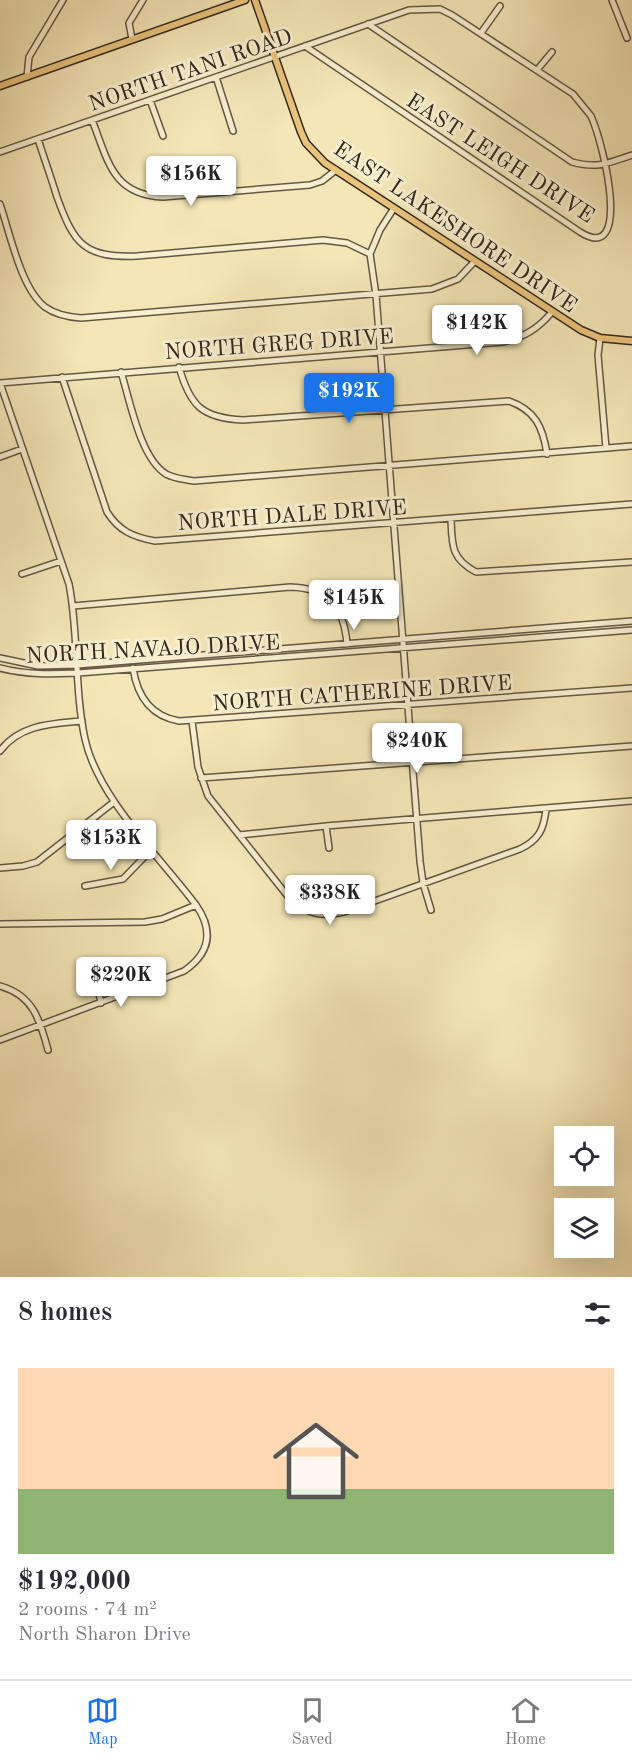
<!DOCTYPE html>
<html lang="en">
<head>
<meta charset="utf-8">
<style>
	body { margin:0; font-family:"Old Standard TT",serif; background:#f7f7f7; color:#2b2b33; height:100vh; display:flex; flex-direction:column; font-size:22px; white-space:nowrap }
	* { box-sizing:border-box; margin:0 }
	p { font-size:20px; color:#7c7c81 }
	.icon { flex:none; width:33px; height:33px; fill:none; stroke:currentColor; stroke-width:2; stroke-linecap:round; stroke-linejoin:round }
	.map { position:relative; height:1277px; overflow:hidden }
	.details { display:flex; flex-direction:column; background:#fff; flex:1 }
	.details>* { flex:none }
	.fabs { position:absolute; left:554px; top:1126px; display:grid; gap:12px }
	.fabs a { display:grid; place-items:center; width:60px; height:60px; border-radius:0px; background:#fff; box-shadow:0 6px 24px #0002; font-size:30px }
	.price { position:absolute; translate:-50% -51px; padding:0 14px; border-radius:6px; background:#fff; color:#222; font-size:20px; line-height:39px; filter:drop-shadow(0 2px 3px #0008) }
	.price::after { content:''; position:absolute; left:50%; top:36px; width:18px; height:14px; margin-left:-9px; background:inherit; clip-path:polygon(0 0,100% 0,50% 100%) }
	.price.current { background:#1a73e8; color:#fff }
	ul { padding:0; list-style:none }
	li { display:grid; align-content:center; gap:12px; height:318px; padding:0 18px }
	li span { display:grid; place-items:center; height:186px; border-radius:0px; color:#555 }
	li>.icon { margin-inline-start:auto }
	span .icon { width:108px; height:108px; fill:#fffc; stroke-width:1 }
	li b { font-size:26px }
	h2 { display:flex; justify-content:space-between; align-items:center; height:72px; padding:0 18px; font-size:26px }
	.tabs { display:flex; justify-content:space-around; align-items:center; height:84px; border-top:2px solid #e1e1e2; background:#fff; font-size:16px; color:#7c7c81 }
	.tabs a { display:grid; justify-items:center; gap:3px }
	.tabs .current { color:#1a73e8 }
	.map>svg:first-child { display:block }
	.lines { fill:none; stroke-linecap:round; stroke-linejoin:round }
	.minor-casing { stroke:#645843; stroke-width:8 }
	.major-casing { stroke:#34291c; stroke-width:9 }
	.minor { stroke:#f8efd0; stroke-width:5 }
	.major { stroke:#eac37c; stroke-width:6 }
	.labels { text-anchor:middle; stroke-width:6; stroke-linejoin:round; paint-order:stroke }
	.street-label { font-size:22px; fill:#34291c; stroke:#f8efd0 }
</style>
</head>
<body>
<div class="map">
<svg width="632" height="1277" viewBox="0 0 632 1277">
	<rect width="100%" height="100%" fill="#f4e6b7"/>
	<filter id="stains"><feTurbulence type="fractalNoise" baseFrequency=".00333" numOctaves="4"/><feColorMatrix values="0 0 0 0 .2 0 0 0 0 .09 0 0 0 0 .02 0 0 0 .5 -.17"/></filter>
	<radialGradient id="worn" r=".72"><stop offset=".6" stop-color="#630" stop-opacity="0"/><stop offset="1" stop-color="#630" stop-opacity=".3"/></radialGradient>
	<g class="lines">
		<g class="minor-casing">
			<path id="minor" d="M612 0 627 38
				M368 24 572 162C598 169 608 163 632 155
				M481 33 500 6
				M132 39 129 23 143 0
				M537 70 552 52
				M27 77 29 57 63 0
				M216 77 233 131
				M150 100 163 136
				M92 120C108 160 112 195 163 197L310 185 322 181 336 170
				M38 139C44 158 51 177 57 197 74 244 84 258 137 256L323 240 347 243 370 254 376 295 420 861 423 883 431 910
				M0 152 409 10 440 9 452 15 573 94 591 116C605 148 632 265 580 232L305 46
				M0 204C10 233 21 289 45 307 56 315 68 317 81 318L432 289 458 279 475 261
				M370 254 380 230 394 208
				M600 338 598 355 606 448
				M179 367C190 406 202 418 243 420L509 401C535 410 543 427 547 454
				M121 372C130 400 140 458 166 474 175 479 184 479 194 481L632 446
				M62 377 107 512C119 531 133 537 155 541L632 504
				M0 383 69 584C79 635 74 688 85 739 98 798 160 857 196 905 214 931 210 953 184 971L0 1040
				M0 383 503 342C524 337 538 329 552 312
				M0 457 22 449
				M451 519C452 545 451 559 476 572L632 562
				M22 574 61 561
				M73 606 290 587C328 588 344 607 347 644
				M0 658 38 666 77 665 632 621
				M0 668C27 675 51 674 78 673L632 630
				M133 668C137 695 150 716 179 721L632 688
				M192 721 198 767 208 796 290 899C308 914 321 917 344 912L520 849C539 840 544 829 546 809
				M0 751C20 724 52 724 82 721
				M201 778 632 746
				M326 826 329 848
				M239 835 326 826 632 801
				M0 868 23 866 37 862 114 802
				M85 886 123 879 152 849
				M0 924 145 922 162 919 196 905
				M97 985 101 1003
				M0 986C33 995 40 1020 48 1050"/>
		</g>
		<g class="major-casing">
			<path id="major" d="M255 0 301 132 306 143 325 163 581 330 600 338 632 341
				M0 86 245 0"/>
		</g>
		<use href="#minor" class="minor"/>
		<use href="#major" class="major"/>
	</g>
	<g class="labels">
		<g class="street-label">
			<text transform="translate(190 69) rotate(-19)" y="8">NORTH TANI ROAD</text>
			<text transform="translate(501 157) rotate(33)" y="8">EAST LEIGH DRIVE</text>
			<text transform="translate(456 226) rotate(34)" y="8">EAST LAKESHORE DRIVE</text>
			<text transform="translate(279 343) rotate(-4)" y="8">NORTH GREG DRIVE</text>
			<text transform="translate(292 514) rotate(-4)" y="8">NORTH DALE DRIVE</text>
			<text transform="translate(153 648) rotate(-3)" y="8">NORTH NAVAJO DRIVE</text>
			<text transform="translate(362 692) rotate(-4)" y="8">NORTH CATHERINE DRIVE</text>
		</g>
	</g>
	<rect width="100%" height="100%" filter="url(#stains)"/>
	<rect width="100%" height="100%" fill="url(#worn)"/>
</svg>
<div class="fabs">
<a><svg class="icon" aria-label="locate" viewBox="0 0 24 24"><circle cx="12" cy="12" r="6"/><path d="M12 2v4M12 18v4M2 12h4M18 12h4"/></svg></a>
<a><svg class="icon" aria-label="layers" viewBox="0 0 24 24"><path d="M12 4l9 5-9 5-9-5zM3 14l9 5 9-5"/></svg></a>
</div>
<b class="price" style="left:191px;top:207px">$156K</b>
<b class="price" style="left:477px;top:356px">$142K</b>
<b class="price current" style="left:349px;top:424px">$192K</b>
<b class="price" style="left:354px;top:631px">$145K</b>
<b class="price" style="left:417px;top:774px">$240K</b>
<b class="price" style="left:111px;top:871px">$153K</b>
<b class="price" style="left:330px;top:926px">$338K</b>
<b class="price" style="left:121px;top:1008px">$220K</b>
</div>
<section class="details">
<h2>8 homes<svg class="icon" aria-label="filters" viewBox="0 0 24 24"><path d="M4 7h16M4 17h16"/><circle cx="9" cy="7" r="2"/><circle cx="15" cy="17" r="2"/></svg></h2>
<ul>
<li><span style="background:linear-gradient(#ffd9b3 65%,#8fb573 0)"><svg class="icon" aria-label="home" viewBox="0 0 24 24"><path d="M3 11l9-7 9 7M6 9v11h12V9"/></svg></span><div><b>$192,000</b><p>2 rooms · 74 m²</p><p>North Sharon Drive</p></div></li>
</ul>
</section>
<nav class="tabs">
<a class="current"><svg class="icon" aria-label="map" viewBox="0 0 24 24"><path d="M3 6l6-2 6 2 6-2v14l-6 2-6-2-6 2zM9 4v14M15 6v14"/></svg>Map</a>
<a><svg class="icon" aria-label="saved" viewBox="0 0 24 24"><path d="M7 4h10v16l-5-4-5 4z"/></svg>Saved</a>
<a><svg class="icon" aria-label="home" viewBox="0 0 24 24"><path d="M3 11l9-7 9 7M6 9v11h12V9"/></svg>Home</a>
</nav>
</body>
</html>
